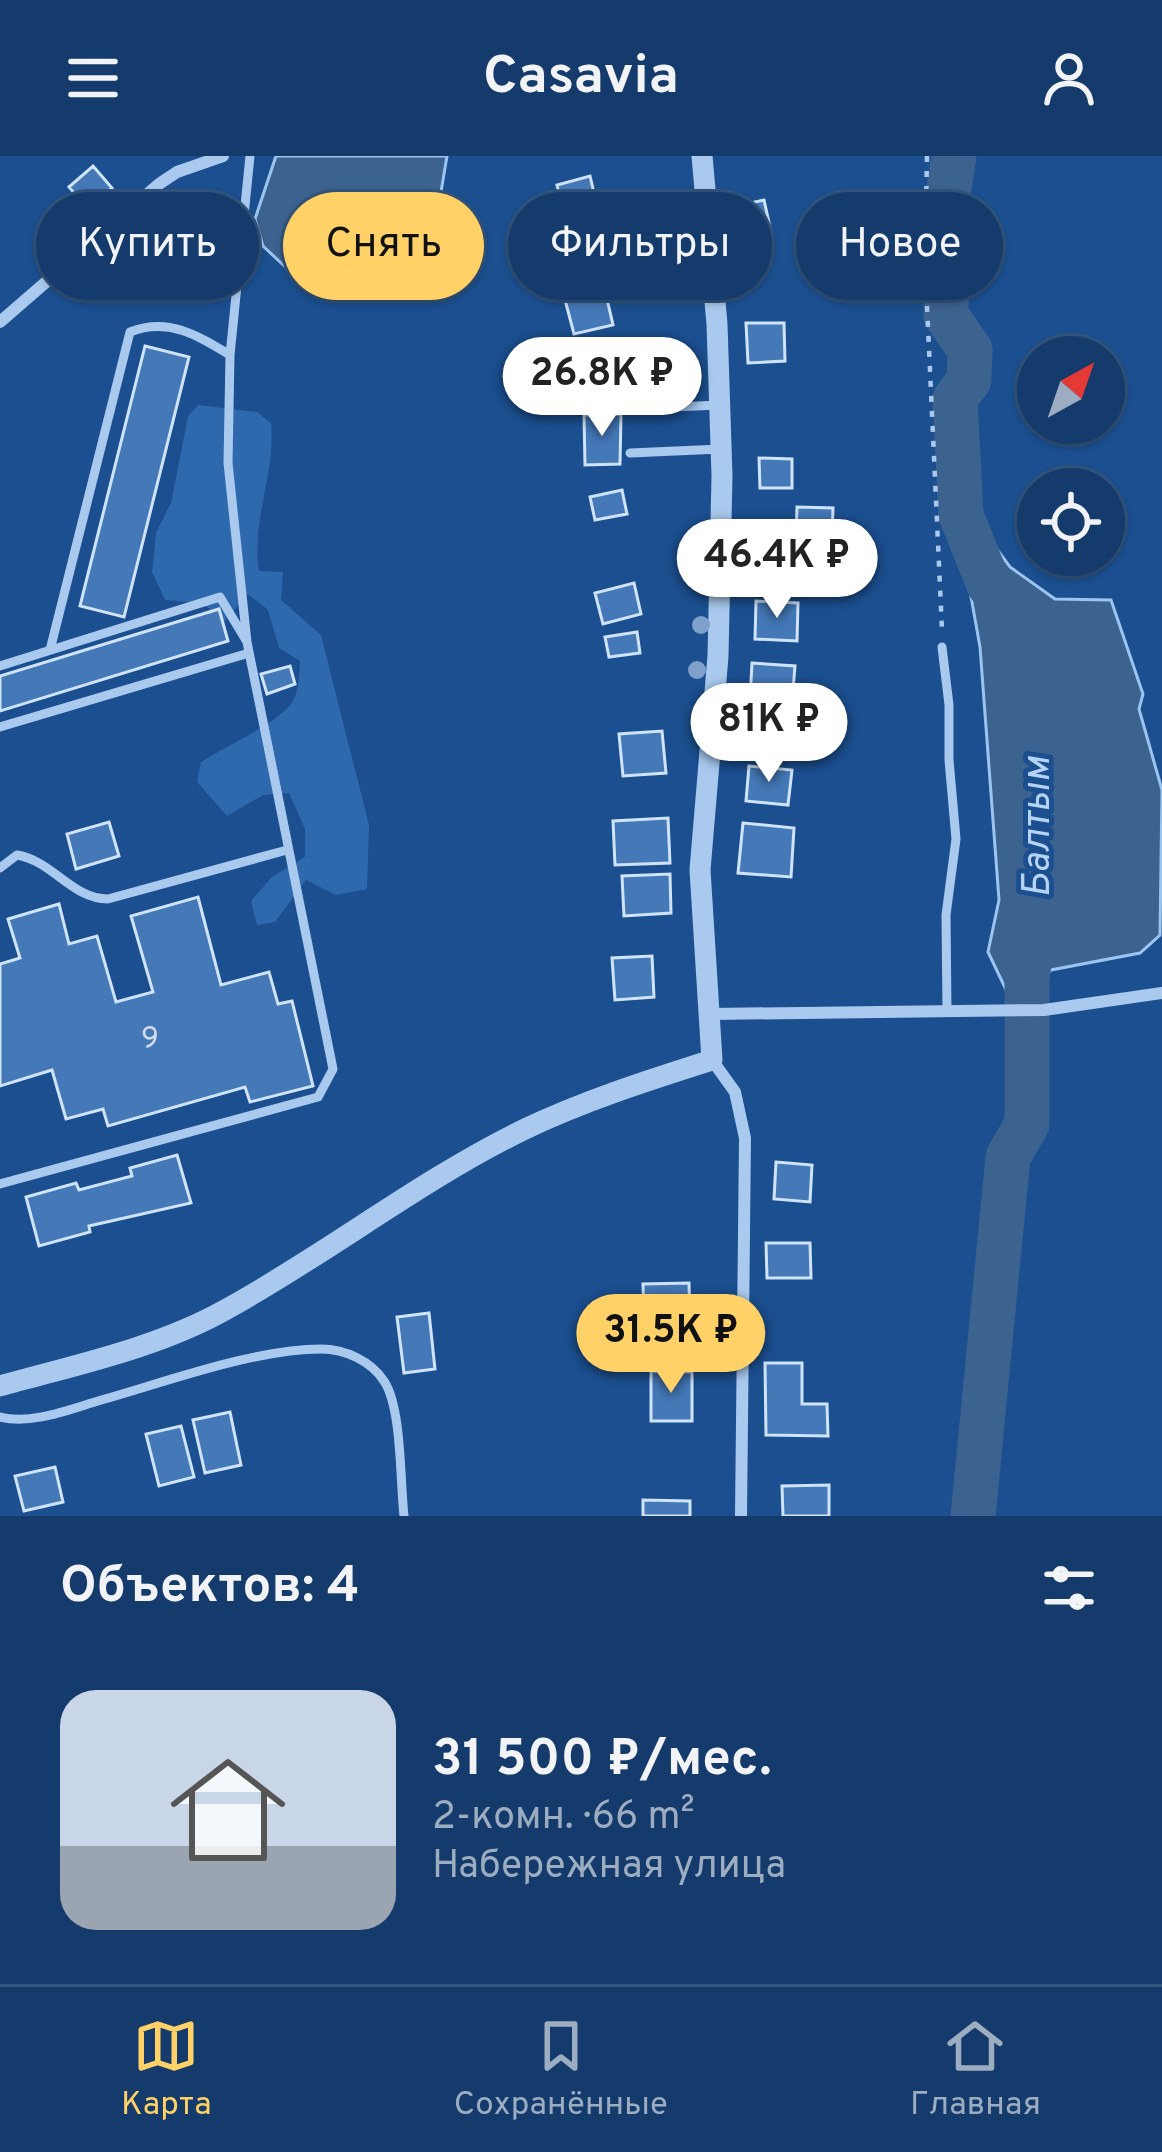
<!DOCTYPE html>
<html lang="ru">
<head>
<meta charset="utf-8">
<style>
	body { margin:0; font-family:Overpass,sans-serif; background:#1d4271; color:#f1f3f6; height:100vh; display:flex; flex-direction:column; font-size:45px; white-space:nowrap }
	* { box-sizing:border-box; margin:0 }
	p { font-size:39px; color:#9dadc1 }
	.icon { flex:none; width:66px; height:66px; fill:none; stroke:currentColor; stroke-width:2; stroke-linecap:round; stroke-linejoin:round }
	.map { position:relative; height:1360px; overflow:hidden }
	.drawer { display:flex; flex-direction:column; background:#143b6b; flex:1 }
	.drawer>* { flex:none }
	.guide { position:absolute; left:36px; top:36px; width:1092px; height:108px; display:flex; gap:24px }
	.needle { width:78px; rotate:40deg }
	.fabs { position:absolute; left:1017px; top:180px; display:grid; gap:24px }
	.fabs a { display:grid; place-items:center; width:108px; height:108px; border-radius:50%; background:#143b6b; box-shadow:0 3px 9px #0004,0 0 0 3px #33557e; font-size:60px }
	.price { position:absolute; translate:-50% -102px; padding:0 27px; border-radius:42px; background:#fff; color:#222; font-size:39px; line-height:78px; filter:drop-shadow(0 3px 6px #0008) }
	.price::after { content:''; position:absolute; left:50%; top:72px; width:36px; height:27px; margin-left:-18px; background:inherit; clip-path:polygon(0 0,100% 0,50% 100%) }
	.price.selected { background:#ffd166; color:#111 }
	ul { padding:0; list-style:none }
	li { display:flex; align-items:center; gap:36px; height:300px; padding:0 60px }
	li span { display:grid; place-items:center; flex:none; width:336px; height:240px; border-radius:36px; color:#555 }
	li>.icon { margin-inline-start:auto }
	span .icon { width:144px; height:144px; fill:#fffc; stroke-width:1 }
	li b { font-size:51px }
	h2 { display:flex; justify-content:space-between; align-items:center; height:144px; padding:0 60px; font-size:51px }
	.tag { padding:0 42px; border-radius:54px; background:#143b6b; box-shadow:0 3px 9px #0004,0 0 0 3px #33557e; font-size:42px; line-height:108px }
	.tag.selected { background:#ffd166; color:#111 }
	header { display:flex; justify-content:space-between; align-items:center; height:156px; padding:0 60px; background:#143b6b; font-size:54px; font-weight:700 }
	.tabs { display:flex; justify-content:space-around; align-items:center; height:168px; border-top:3px solid #33557e; background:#143b6b; font-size:33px; color:#9dadc1 }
	.tabs a { display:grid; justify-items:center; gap:6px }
	.tabs .selected { color:#ffd166 }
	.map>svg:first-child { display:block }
	.green { fill:#2e69ad }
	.water { fill:#3c6290; stroke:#9cc4f0; stroke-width:3 }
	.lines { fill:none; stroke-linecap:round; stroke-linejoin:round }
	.river { stroke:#3c6290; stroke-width:45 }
	.building { fill:#4478b7; stroke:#cfe3fa; stroke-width:3 }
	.path { stroke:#a9c9ee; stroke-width:4.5; stroke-dasharray:6 9; stroke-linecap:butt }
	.service { stroke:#a9c9ee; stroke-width:9 }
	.minor { stroke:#a9c9ee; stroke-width:12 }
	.tertiary { stroke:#a9c9ee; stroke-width:21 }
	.tree { fill:#7ea0ca }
	.labels { text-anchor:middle; stroke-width:10; stroke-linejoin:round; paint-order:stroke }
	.number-label { font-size:30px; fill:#d0dded }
	.water-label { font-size:39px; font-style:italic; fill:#b5d3f5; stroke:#1b4f8f }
</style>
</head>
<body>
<header><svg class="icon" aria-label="menu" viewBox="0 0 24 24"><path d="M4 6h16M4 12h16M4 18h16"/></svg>Casavia<svg class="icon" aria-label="person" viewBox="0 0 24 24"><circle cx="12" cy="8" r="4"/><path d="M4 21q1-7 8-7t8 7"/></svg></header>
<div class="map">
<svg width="1162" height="1360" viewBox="0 0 1162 1360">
	<rect width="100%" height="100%" fill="#1b4f8f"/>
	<path class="green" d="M198 249 257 256 271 267C276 318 251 363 259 415L283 416 281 444 321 479 369 669 367 733 336 739 306 724 275 766 257 769 251 745 272 721 305 701V673L289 637 263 639 227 660 197 626 201 606C224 591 285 564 294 543 299 533 299 517 300 505L279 492 268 454 248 438 224 466 203 447 165 444 152 416 156 377 171 347 188 260Z"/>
	<path class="water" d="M276 0H447L438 54 448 70 423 81 400 130 360 144 295 120 263 90 255 63Z
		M979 369 1010 411 1055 443 1111 444 1143 538 1139 553 1162 634 1160 779 1140 797 1051 814 1032 836 1009 840 988 796 999 744 980 491 960 379Z"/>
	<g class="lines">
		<path class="river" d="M954 0 948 39 946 159 970 194 969 224 955 243 961 359 989 429
			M973 1360 1008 1001 1027 968V824L1033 775"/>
	</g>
	<path class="building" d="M93 10 112 32 88 53 69 31Z
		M590 20 600 62 567 70 557 29Z
		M675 42 679 67 659 71 654 46Z
		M764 44 772 80 739 86 732 51Z
		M604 130 613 169 574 178 564 140Z
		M746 167H784L785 205 748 207Z
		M619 186 623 204 581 214 578 196Z
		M145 190 189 201 124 461 80 450Z
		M542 211 548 244 522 249 516 216Z
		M621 258 620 308 585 309 584 259Z
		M759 302 792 303V332H760Z
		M622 334 627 358 595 364 590 341Z
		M797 351 833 352 832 381 796 380Z
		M634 427 641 458 603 468 595 437Z
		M756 445 798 447 797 485 755 483Z
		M219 453 228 485 0 555V520Z
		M637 476 640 497 609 501 605 481Z
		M752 507 795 510 792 546 750 543Z
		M290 510 295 528 267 538 261 518Z
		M662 575 666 617 623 620 619 578Z
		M749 610 792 614 788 649 746 645Z
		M668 662 670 707 615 709 613 665Z
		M109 666 119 700 76 713 67 678Z
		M743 667 794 672 791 721 738 717Z
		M670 718 671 757 624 760 622 720Z
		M198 741 221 829 269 816 278 848 292 845 313 930 250 946 245 931 108 970 103 953 66 963 52 914 0 930V808L20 802 8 763 59 748 69 788 97 780 116 846 153 836 131 760Z
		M652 800 654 841 615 844 612 802Z
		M177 999 191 1047 89 1070 90 1076 39 1090 26 1041 76 1027 79 1034 132 1020 130 1012Z
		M776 1006 812 1009 810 1046 774 1043Z
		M766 1087H810L811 1122H767Z
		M689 1127 690 1167H644L643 1128Z
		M429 1157 435 1213 404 1217 397 1161Z
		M765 1207H802V1248H827L828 1280 766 1279Z
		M651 1215 692 1216V1265H651Z
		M230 1256 241 1309 205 1317 193 1264Z
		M181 1270 194 1321 159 1330 146 1278Z
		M55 1311 63 1346 24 1355 15 1320Z
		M829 1329V1360H783L782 1330Z
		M643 1344 690 1345V1360H643Z"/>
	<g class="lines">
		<path class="path" d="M927 0 925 106 942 474"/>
		<path class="service" d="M600 78C605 99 609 125 630 135L713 120
			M587 241 673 251 720 249
			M630 297 721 293
			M942 491 949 549V604L956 683 946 759 947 855
			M50 494 130 176C168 161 197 179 230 199
			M0 510 220 441 247 486 228 307 230 199 250 0
			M0 571 249 497
			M0 712 17 699C53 705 72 743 108 743L287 694
			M0 1028 318 941 333 913 247 486
			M0 1261C30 1269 68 1254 98 1245 163 1227 254 1193 321 1193 345 1193 371 1205 384 1225 402 1252 400 1326 404 1360"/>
		<path class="minor" d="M0 166 159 28 177 16 223 0
			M710 858 1044 854 1162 837
			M712 904 735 936 745 982 741 1360"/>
		<path class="tertiary" d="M0 1230C75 1209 157 1192 225 1154 327 1098 419 1025 523 974 583 945 649 924 712 904L700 714 718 500 722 320 717 168 702 0"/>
	</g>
	<g class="tree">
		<circle cx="701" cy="469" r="9"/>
		<circle cx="697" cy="514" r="9"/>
	</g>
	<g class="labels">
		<g class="number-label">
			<text x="150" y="891">9</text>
		</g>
		<g class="water-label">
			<text transform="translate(1035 671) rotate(-90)" y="14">Балтым</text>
		</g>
	</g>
</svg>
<div class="fabs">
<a><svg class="needle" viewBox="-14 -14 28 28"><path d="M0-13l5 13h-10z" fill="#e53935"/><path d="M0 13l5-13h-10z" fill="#9dadc1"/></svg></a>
<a><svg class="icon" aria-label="locate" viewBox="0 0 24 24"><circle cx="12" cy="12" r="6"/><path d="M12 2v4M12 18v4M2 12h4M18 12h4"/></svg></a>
</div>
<b class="price" style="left:602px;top:283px">26.8K ₽</b>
<b class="price" style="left:777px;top:465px">46.4K ₽</b>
<b class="price" style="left:769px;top:629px">81K ₽</b>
<b class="price selected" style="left:671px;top:1240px">31.5K ₽</b>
<div class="guide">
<a class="tag">Купить</a>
<a class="tag selected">Снять</a>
<a class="tag">Фильтры</a>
<a class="tag">Новое</a>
</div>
</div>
<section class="drawer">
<h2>Объектов: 4<svg class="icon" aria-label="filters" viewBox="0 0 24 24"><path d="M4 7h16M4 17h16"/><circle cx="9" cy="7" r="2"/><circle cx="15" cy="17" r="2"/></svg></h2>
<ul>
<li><span style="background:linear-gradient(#c9d6e8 65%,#9aa5b1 0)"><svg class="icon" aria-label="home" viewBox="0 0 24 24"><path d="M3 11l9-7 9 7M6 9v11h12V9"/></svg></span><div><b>31 500 ₽/мес.</b><p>2-комн. · 66 m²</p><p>Набережная улица</p></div></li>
</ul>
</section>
<nav class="tabs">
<a class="selected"><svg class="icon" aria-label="map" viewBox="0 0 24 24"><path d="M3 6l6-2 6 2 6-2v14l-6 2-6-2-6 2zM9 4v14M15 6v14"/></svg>Карта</a>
<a><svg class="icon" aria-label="saved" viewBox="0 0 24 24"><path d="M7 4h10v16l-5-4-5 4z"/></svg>Сохранённые</a>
<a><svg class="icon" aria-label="home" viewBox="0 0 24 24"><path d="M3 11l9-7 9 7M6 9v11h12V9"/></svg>Главная</a>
</nav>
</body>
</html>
